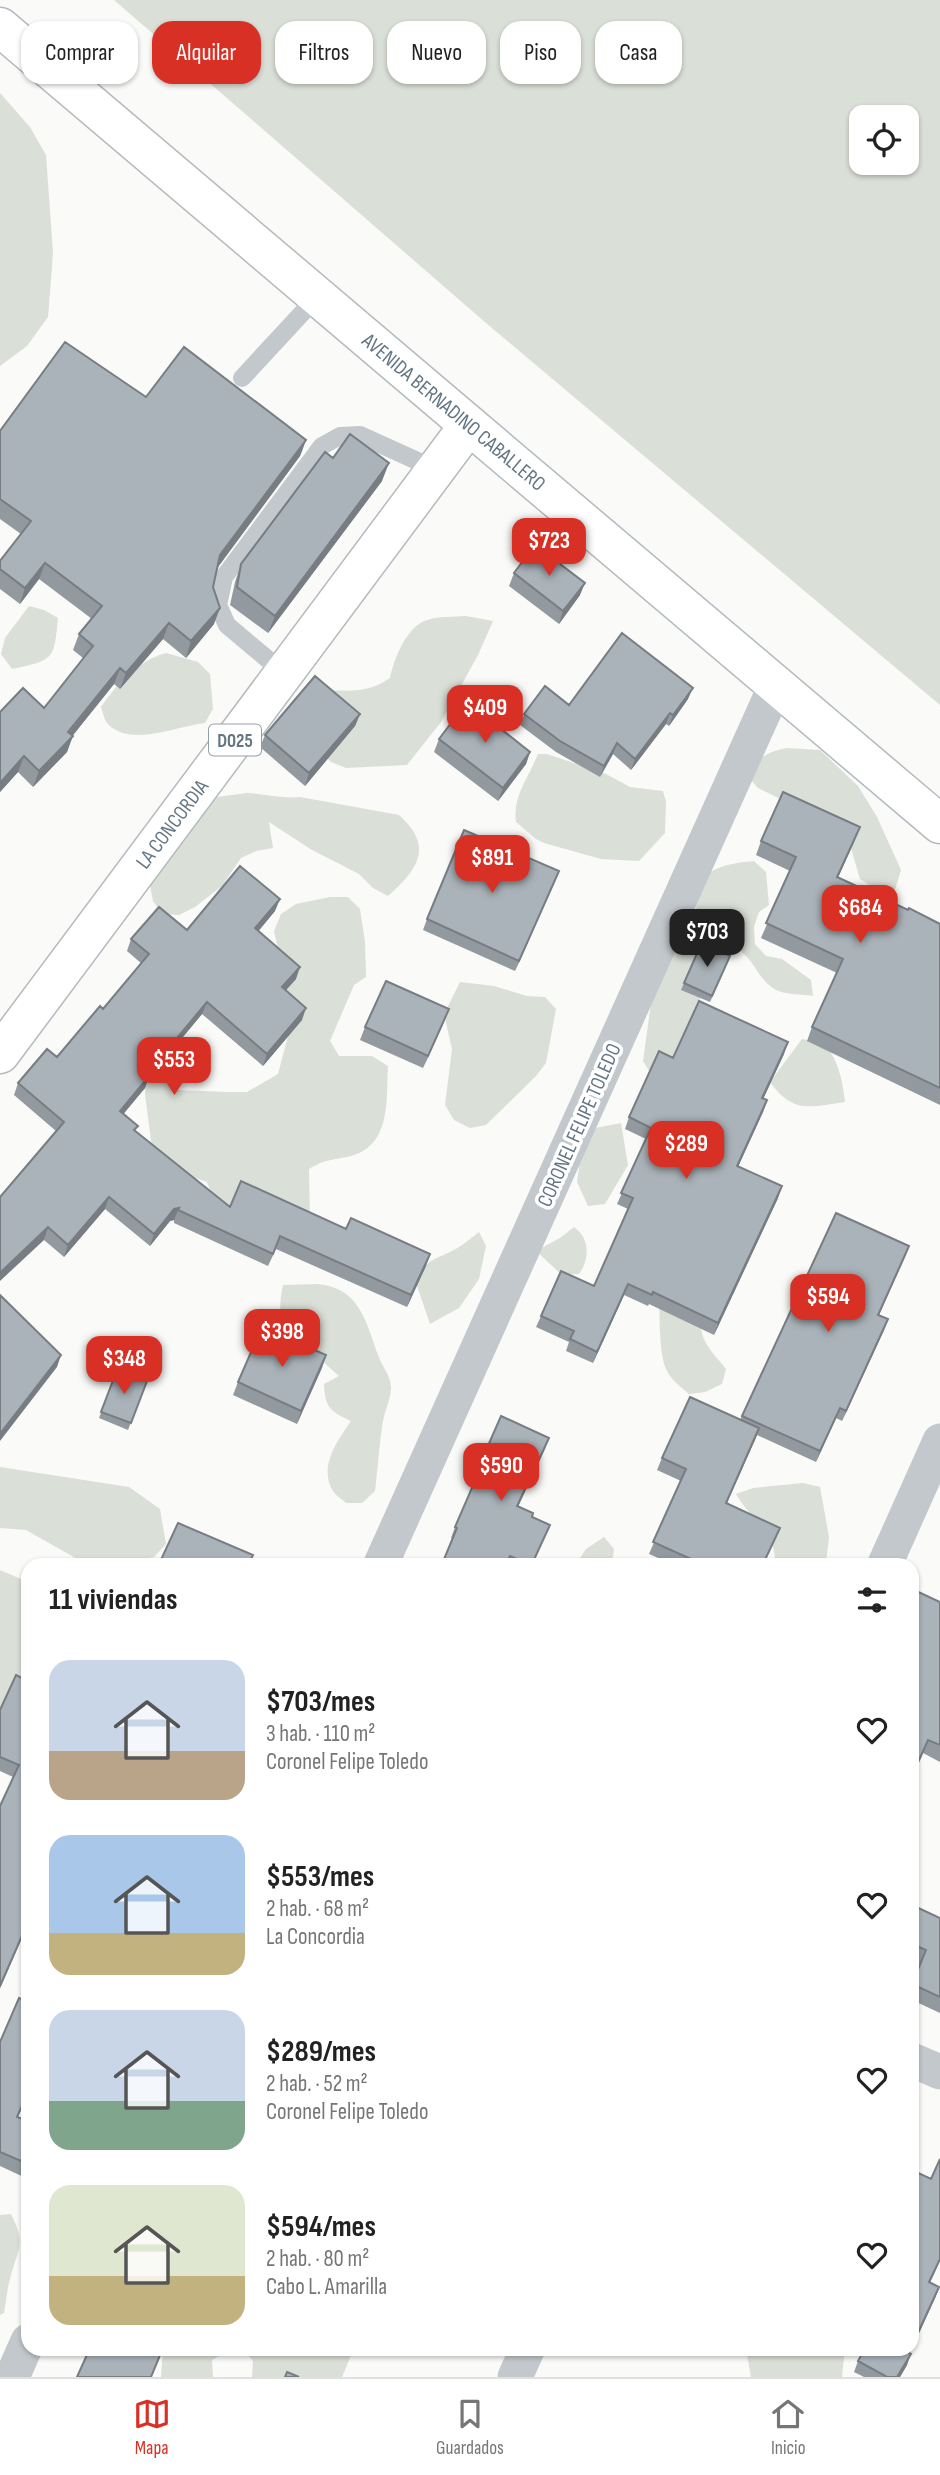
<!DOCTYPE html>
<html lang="es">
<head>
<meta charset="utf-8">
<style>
	body { margin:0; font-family:"Sofia Sans Condensed",sans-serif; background:#f2f2f2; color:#222; height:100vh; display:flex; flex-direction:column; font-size:26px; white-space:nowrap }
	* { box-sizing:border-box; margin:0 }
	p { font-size:23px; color:#767676 }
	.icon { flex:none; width:38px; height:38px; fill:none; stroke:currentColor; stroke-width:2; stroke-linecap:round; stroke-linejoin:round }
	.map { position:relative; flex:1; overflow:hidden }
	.sheet { position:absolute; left:21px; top:1558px; width:898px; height:798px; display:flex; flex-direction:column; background:#fff; border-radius:21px; box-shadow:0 2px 5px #0004 }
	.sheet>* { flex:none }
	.banner { position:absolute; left:21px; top:21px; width:900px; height:63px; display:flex; gap:14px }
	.controls { position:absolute; left:849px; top:105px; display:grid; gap:14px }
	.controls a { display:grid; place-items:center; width:70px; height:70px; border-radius:14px; background:#fff; box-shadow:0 2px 5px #0004; font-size:35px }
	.price { position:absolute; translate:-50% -60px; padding:0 16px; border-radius:14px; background:#d93025; color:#fff; font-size:23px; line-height:46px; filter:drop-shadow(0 2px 4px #0008) }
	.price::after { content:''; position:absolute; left:50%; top:42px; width:21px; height:16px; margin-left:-10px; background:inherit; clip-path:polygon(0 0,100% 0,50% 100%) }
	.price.on { background:#222; color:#fff }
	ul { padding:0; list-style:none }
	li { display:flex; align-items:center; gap:21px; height:175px; padding:0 28px }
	li span { display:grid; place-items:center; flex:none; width:196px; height:140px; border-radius:21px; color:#555 }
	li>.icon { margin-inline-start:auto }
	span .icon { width:84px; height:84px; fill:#fffc; stroke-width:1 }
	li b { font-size:30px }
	h2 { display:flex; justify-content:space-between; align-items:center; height:84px; padding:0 28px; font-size:30px }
	.tag { padding:0 24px; border-radius:21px; background:#fff; box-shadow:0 2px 5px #0004; font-size:24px; line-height:63px }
	.tag.on { background:#d93025; color:#fff }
	.dock { display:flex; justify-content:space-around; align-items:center; height:98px; border-top:2px solid #e0e0e0; background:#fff; font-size:19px; color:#767676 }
	.dock a { display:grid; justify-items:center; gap:4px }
	.dock .on { color:#d93025 }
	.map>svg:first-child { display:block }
	.green { fill:#dadfd7; fill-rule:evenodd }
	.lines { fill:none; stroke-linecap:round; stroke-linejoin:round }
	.secondary-casing { stroke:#b3babf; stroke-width:41 }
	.primary-casing { stroke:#b5babe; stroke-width:41 }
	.lane { stroke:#c3c8cc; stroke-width:18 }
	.street { stroke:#c3c8cc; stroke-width:35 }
	.secondary { stroke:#fff; stroke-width:38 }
	.primary { stroke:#fff; stroke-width:38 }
	.wall { fill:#929a9f }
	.shaded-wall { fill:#777d82 }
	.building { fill:#aab3b9; stroke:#777d82; stroke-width:2 }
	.labels { text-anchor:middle; stroke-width:7; stroke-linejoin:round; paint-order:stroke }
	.shield { fill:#fff; stroke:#939fa8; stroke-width:2 }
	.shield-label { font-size:19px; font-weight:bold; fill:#657683 }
	.street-label { font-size:21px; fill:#657683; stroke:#fff }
</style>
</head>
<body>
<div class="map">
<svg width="940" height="2377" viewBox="0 0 940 2377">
	<rect width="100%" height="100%" fill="#fafaf8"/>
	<path class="green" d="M114 0H940V705L486 323ZM861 117H906V163H861Z
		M0 93 30 127 46 155 53 253 48 317 27 346 0 366Z
		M29 606 44 610 58 618C54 660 54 660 12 669L1 654 5 638Z
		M466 616 493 621 478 655 441 722 407 765 346 768 331 762 317 748 326 690C351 691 368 693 390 678 394 659 406 627 427 620 439 616 454 617 466 616Z
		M166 653 198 662 210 674 213 709 205 723C178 726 128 748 107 723 104 719 103 712 101 707 117 684 139 660 166 653Z
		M787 748 820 750 858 786 877 817 901 870 894 893 874 888 860 879 846 831 758 788 745 773C758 759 768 751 787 748Z
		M538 754H547L606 774 630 787 663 791 666 802 665 833 639 861 601 859 544 843 536 839 516 822C512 797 529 777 538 754Z
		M247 793C266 794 282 799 300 797L399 815C435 847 417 870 388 896L373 888 359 874 312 850 269 822 273 848 256 851 241 858 222 886 195 907 179 915 162 914 153 901 150 885 209 798Z
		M754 861 766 872 769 905 759 912 754 927 755 944 766 956 782 959 811 980 813 996C802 994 786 995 776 990 760 981 756 965 744 954 732 942 714 940 704 927 698 920 696 910 696 902 693 869 729 863 754 861Z
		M330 897H348L360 909 365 942 366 977 354 985 330 1041 339 1056H372L388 1066C386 1098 392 1145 351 1156 334 1160 325 1159 309 1169L310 1225 225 1208 213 1198 207 1182 192 1177 152 1148 145 1094 146 1076 164 1080 176 1090 228 1092H247L278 1074 288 1036 290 1002 274 931 281 914 296 904Z
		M692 936 701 980 700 998 687 1065 653 1077 643 1061 656 967 674 939Z
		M460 982 494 986 527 996 545 997 556 1009 546 1063 536 1076 486 1125 470 1128 454 1120 445 1105 452 1049 444 1014Z
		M802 1039 824 1043C839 1062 842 1078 845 1102 810 1107 793 1114 770 1082Z
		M621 1123 628 1165 605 1204 588 1206 577 1182 583 1140 595 1128Z
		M574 1227C590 1238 590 1259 579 1274L562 1275 536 1251 560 1238Z
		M479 1232 486 1246 479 1279 459 1308 430 1324 416 1283C425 1260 431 1261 452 1251 462 1246 470 1239 479 1232Z
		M317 1284C360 1288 365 1320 378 1355 382 1367 392 1377 391 1390 390 1400 385 1411 383 1421 379 1444 378 1468 375 1491L362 1503H346C342 1499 335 1495 333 1491 318 1467 338 1440 351 1421 330 1411 325 1408 324 1384L339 1376C325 1363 290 1335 283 1319 278 1309 281 1296 283 1285Z
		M659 1284 701 1312C698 1340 709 1348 726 1369L722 1384 705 1392 689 1394C680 1386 671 1380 666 1369 658 1350 660 1306 659 1284Z
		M0 1467 129 1487 160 1509 166 1544 154 1557 116 1564H86L26 1530 0 1528Z
		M803 1483 820 1487 829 1537 826 1564H775C776 1530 751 1521 736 1494L753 1488Z
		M604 1537 614 1549 612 1564H576L586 1549Z
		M0 1570 28 1582V1758L0 1762Z
		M11 2214C27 2245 17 2250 10 2279 7 2290 6 2302 4 2313L0 2315V2215Z
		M350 2348V2358L342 2377H252L253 2361 243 2349Z
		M163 2349H232L212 2360 213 2377H161Z
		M746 2349H845L842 2377H751Z"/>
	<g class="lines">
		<g class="secondary-casing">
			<path id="secondary" d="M469 425 940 824"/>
		</g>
		<g class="primary-casing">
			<path id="primary" d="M0 27 469 425 0 1054"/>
		</g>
		<path class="lane" d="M242 378 317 297
			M284 673 227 625 218 605 224 577 322 446 340 436 360 435 435 469"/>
		<path class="street" d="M381 1564 776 685
			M885 1564 940 1441
			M912 2060 940 2072
			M12 2377 28 2341
			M515 2377 528 2348"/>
		<use href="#secondary" class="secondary"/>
		<use href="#primary" class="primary"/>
	</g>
	<path class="wall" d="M146 397 306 440 300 456 218 567 213 587 214 624 186 658 163 639 120 689 114 684 72 736 67 752 33 787 18 772 0 792V712L44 708 83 658 73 650 79 634 92 619 39 579 20 604 0 589V561L21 534 0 519V431Z
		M333 458 382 481 268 633 230 605 235 582 241 564Z
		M514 573 580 595 559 624 509 586Z
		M688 699 669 726 666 724 631 770 613 754 600 777 556 752 520 725 524 714 569 705Z
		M360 714 355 726 305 786 260 747 265 735Z
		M439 739 530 752 526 764 498 801 434 752Z
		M761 841 854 842 838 877 940 924V1105L807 1041 812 1027 837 973 761 938 790 871 756 855Z
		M555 881 515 971 423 930 427 919Z
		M275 911 258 931 296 979 286 990 302 1020 263 1066 202 1014 148 1079 145 1088 123 1114 136 1131 230 1207 426 1266 407 1307 276 1249 268 1266 174 1223V1220L170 1221 150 1246 105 1209 64 1257 44 1240 56 1131 14 1095 18 1083 57 1057 103 1009 142 964 127 951 131 939 187 930Z
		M728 962 710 1002 681 990 684 983Z
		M444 1022 423 1068 360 1040 365 1027Z
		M784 1054 763 1099 767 1100 763 1112 738 1166 778 1198 714 1335 649 1304 648 1306 624 1295 593 1363 566 1351 569 1342 536 1327 541 1316 594 1286 628 1209 617 1204 646 1139 625 1129 629 1117 673 1058Z
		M836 1213 909 1246 878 1315 884 1330 842 1421 836 1418 816 1462 757 1435 727 1503 775 1540 764 1564H672L649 1554 681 1481 657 1470 662 1458 740 1420Z
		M326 1355 297 1424 233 1395 238 1382Z
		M117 1370 147 1381 128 1430 99 1418Z
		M549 1438 518 1507 532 1517 550 1525 533 1564H442L453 1539 451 1538 455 1527 481 1469 479 1468 483 1457Z
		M940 1602V1762L923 1753Z
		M16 1675 28 1924 0 1988V1806L13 1777 0 1771V1710Z
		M912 1905 940 1918V2013L912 2000V1982L920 1964 912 1960Z
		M28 2002V2094L18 2117 28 2121V2179L0 2166V2042Z
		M912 2170 940 2261 930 2283 939 2287 935 2298 909 2354 907 2365 900 2377H864L854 2372 858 2361 912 2348Z"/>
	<path class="shaded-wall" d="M306 440 300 456 215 571 220 555Z
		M389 463 382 481 268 633 275 616Z
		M45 563 39 579 20 604 25 588Z
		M585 583 580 595 559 624 563 611Z
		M220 608 214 624 186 658 191 641Z
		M169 623 163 639 120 689 126 673Z
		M120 668 114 684 70 739 73 736 67 752 33 787 39 771Z
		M693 688 688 699 669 726 673 715Z
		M670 713 666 724 631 770 635 759Z
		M360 714 355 726 305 786 309 773Z
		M617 743 613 754 600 777 604 766Z
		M530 752 526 764 498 801 503 788Z
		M24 756 18 772 0 792V783Z
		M860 827 854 842 832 891 837 877Z
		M559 871 555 881 515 971 519 961Z
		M280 899 275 911 251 940 255 928Z
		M300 967 296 979 278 999 282 987Z
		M207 1002 202 1014 148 1079 145 1088 116 1123 120 1111 147 1074Z
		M306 1008 302 1020 263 1066 267 1054Z
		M449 1009 444 1022 423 1068 428 1056Z
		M788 1042 784 1054 758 1110 762 1098Z
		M767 1100 763 1112 733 1178 737 1166Z
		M782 1186 778 1198 714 1335 718 1323Z
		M109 1197 105 1209 64 1257 68 1245Z
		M179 1208 174 1220 170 1221 150 1246 154 1234 174 1209Z
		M48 1227 44 1240 0 1281V1273Z
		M909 1246 905 1257 874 1326 878 1315Z
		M430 1254 426 1266 407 1307 411 1295Z
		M628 1284 624 1295 593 1363 597 1352Z
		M888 1319 884 1330 842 1421 846 1411Z
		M61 1355 57 1367 0 1441V1434Z
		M326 1355 322 1368 297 1424 301 1411Z
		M840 1408 836 1418 816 1462 820 1451Z
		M759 1428 755 1440 721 1515 726 1503Z
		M549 1438 545 1449 513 1517 517 1506Z
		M28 1922V1924L0 1988V1986Z
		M939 2287 935 2298 912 2348V2346Z
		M911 2354 907 2365 900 2377H897Z"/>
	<path class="building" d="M65 342 146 397 184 347 306 440 220 555 213 587 220 608 191 641 169 623 126 673 120 668 68 732 73 736 39 771 24 756 0 783V712L23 688 44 708 93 646 79 634 102 606 45 563 25 588 0 569V561L31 521 0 499V431Z
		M350 434 389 463 275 616 237 587 241 564 325 452 333 458Z
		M535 545 585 583 563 611 514 573Z
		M622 633 693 688 673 715 670 713 635 759 617 743 604 766 560 741 524 714 545 686 569 705Z
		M315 676 360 714 309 773 265 735Z
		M467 702 530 752 503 788 439 739Z
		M783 792 860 827 837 877 908 910 909 908 940 924V1088L812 1027 843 959 766 923 796 857 761 841Z
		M464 830 559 871 519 961 427 919Z
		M240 866 280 899 255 928 300 967 282 987 306 1008 267 1054 207 1002 147 1074 149 1076 120 1111 138 1126 134 1130 230 1207 241 1181 346 1229 351 1218 430 1254 411 1295 280 1236 273 1254 178 1210 179 1208 174 1209 154 1234 109 1197 68 1245 48 1227 0 1273V1197L64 1122 18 1083 47 1049 57 1057 100 1006 103 1009 149 954 131 939 159 907 187 930Z
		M702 942 730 956 712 996 684 983Z
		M386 981 449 1009 428 1056 365 1027Z
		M699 1001 788 1042 762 1098 767 1100 737 1166 782 1186 718 1323 653 1292 652 1295 628 1284 597 1352 570 1339 574 1331 541 1316 561 1271 594 1286 633 1198 621 1193 651 1128 629 1117 659 1051 673 1058Z
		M836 1213 909 1246 878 1315 888 1319 846 1411 840 1408 820 1451 742 1416Z
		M0 1295 61 1355 0 1434Z
		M262 1327 326 1355 301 1411 238 1382Z
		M117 1370 147 1381 131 1423 101 1412Z
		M690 1397 759 1428 726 1503 780 1528 763 1564H702L653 1542 686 1469 662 1458Z
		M501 1416 549 1438 517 1506 533 1513 532 1517 550 1525 532 1564H529L510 1556 506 1564H442L457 1528 455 1527 485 1458 483 1457Z
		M178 1523 253 1555 249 1564H159Z
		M912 1589 940 1602V1745L928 1740 912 1776Z
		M16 1675 28 1681V1922L0 1986V1806L19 1765 0 1757V1710Z
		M912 1905 940 1918V1997L912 1984 926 1950 912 1944Z
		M19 1998 28 2002V2092L17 2117 28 2121V2164L0 2152V2042Z
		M940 2159V2259L929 2282 939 2287 912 2346V2170L931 2179Z
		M90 2348H163L151 2377H77Z
		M865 2348H911L909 2353 911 2354 897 2377H887L858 2361Z
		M287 2372 299 2377H285Z"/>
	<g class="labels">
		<rect class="shield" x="209" y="724.5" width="52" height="31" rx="5"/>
		<g class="shield-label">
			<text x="235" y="747">D025</text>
		</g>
		<g class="street-label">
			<text transform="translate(454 412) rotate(40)" y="7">AVENIDA BERNADINO CABALLERO</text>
			<text transform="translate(172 824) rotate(-53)" y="7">LA CONCORDIA</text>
			<text transform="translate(579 1125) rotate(-66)" y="7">CORONEL FELIPE TOLEDO</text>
		</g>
	</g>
</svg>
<div class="controls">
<a><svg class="icon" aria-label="locate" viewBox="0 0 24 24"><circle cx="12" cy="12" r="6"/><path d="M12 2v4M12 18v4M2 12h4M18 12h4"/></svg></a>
</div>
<b class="price" style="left:549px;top:578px">$723</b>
<b class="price" style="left:485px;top:745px">$409</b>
<b class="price" style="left:492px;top:895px">$891</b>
<b class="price" style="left:860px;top:945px">$684</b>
<b class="price on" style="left:707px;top:969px">$703</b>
<b class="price" style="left:174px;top:1097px">$553</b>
<b class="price" style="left:686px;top:1181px">$289</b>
<b class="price" style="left:828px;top:1334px">$594</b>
<b class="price" style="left:282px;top:1369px">$398</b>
<b class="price" style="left:124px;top:1396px">$348</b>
<b class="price" style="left:501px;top:1503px">$590</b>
<div class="banner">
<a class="tag">Comprar</a>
<a class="tag on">Alquilar</a>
<a class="tag">Filtros</a>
<a class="tag">Nuevo</a>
<a class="tag">Piso</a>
<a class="tag">Casa</a>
</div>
<section class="sheet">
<h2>11 viviendas<svg class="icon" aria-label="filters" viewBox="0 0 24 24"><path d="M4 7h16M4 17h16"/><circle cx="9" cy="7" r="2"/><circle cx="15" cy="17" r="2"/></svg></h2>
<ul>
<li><span style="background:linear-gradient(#c9d6e8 65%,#b9a48a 0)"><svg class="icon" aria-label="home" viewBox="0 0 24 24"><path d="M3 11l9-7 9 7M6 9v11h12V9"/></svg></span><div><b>$703/mes</b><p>3 hab. · 110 m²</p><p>Coronel Felipe Toledo</p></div><svg class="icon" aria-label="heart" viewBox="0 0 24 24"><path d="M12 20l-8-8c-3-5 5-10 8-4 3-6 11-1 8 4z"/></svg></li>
<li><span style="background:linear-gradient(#a9c7e8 70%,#c2b280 0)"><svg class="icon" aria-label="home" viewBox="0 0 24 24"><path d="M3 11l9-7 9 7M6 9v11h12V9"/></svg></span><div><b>$553/mes</b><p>2 hab. · 68 m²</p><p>La Concordia</p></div><svg class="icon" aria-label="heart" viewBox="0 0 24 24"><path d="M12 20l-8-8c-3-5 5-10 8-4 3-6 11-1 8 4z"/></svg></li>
<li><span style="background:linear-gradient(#c9d6e8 65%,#7fa58c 0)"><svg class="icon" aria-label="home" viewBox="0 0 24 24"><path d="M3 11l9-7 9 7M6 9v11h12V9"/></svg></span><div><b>$289/mes</b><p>2 hab. · 52 m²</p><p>Coronel Felipe Toledo</p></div><svg class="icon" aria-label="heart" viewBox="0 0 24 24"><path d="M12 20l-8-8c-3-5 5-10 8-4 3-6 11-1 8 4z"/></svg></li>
<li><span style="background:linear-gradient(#dfe7d0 65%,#c2b280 0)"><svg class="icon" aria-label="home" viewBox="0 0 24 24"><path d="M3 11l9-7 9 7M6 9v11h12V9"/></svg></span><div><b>$594/mes</b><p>2 hab. · 80 m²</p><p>Cabo L. Amarilla</p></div><svg class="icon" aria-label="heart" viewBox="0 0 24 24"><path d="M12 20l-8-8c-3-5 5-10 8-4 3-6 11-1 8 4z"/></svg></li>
</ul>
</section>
</div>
<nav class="dock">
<a class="on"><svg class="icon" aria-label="map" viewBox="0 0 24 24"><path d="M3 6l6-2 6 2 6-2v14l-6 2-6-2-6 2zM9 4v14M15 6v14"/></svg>Mapa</a>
<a><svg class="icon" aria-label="saved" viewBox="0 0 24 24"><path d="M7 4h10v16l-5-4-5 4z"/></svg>Guardados</a>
<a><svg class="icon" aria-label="home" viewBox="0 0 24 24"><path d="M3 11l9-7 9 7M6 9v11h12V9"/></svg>Inicio</a>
</nav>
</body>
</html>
